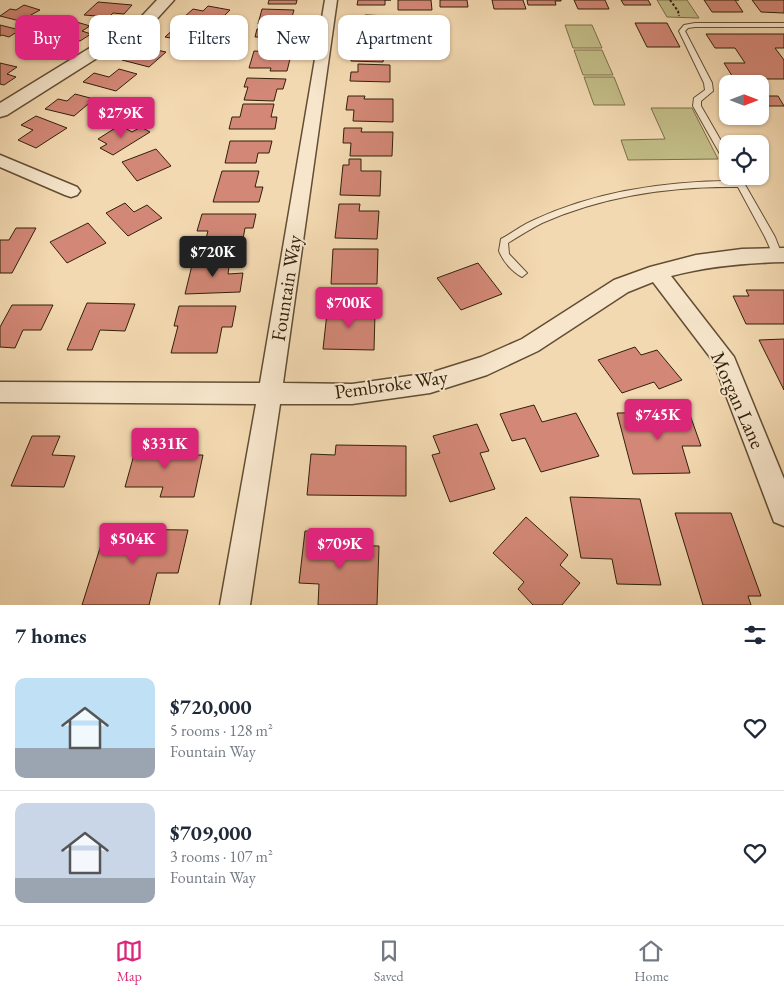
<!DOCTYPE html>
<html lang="en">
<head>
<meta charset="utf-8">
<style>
	body { margin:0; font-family:"EB Garamond",serif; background:#f2f2f3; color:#1f2937; height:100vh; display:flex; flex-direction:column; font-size:19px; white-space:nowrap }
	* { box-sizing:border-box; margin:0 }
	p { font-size:16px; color:#747a83 }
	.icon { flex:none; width:28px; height:28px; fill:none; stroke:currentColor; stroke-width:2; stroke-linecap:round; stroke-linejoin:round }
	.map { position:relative; height:605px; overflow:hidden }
	.side { display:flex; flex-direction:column; background:#fff; flex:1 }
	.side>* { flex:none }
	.banner { position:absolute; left:15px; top:15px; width:500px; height:45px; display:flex; gap:10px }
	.needle { width:32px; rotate:90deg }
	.controls { position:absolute; left:719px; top:75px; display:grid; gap:10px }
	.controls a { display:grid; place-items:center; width:50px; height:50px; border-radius:10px; background:#fff; box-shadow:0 1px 4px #0004; font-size:25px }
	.price { position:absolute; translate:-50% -42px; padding:0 11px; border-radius:5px; background:#db2777; color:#fff; font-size:16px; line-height:32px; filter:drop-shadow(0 1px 2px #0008) }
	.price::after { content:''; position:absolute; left:50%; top:30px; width:15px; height:11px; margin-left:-8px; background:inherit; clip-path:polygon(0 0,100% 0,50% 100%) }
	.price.current { background:#222; color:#fff }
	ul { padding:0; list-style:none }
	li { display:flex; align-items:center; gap:15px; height:125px; padding:0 15px }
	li+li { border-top:1px solid #e0e1e3 }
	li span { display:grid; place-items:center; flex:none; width:140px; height:100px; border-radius:10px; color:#555 }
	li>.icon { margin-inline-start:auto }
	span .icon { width:60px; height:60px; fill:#fffc; stroke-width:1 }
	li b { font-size:21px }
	h2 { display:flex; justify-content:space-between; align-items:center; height:60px; padding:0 15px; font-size:21px }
	.pill { padding:0 18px; border-radius:10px; background:#fff; box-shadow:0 1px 4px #0004; font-size:18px; line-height:45px }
	.pill.current { background:#db2777; color:#fff }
	.tabs { display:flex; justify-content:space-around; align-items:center; height:70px; border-top:1px solid #e0e1e3; background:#fff; font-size:14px; color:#747a83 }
	.tabs a { display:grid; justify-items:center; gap:2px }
	.tabs .current { color:#db2777 }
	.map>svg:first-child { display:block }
	.green { fill:#c2bd87; stroke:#7a6e49 }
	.building { fill:#d38877; stroke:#31200b }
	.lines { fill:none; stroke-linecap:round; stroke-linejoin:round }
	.service-casing { stroke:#624e34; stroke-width:2 }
	.minor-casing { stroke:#624e34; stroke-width:3 }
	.tertiary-casing { stroke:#624e34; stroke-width:3 }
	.path { stroke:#31200b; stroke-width:2; stroke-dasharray:2.5 2; stroke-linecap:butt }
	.service { fill:#f7e6cc; fill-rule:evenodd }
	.minor { fill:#f7e6cc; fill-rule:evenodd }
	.tertiary { fill:#f7e6cc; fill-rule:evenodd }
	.labels { text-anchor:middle; stroke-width:4; stroke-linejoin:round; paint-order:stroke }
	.street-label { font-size:20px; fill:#31200b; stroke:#f7e6cc }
</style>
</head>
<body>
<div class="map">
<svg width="784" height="605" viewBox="0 0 784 605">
	<rect width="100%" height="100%" fill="#f3d9b1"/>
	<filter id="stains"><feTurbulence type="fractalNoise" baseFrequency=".004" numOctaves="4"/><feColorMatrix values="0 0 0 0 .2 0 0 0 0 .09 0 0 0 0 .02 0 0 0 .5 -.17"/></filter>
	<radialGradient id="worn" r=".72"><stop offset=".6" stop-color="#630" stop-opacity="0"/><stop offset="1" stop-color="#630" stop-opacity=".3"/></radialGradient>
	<path class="green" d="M657 0H687L699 18 667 17Z
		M565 25H592L602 48H573Z
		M574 50H602L613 75H583Z
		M584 77H614L625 105H594Z
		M651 108H692L718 159 628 160 621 140 665 139Z"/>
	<path class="building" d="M269 0H297L296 4H268Z
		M358 0H391H385V5H357Z
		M398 0H431L432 10H398Z
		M440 0H467L468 7H440Z
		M492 0H523L526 9H494Z
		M527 0H561V1H555L556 5H528Z
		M574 0H605L609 9H578Z
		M621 0H648L651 5H624Z
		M704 0H739H735L743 12H712Z
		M752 0H784V13L761 12Z
		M98 2 132 5 124 14 113 13 109 17 84 15Z
		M24 5 40 10 20 21 0 16 10 9 16 10Z
		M208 6 230 10 216 24 183 18 193 9 203 11Z
		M262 9 294 10 292 17H299L297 25 258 24Z
		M365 15 391 16V30L369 29V33H354L355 22H365Z
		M70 20 90 26 82 31 91 34 80 41 54 33 64 27 60 26Z
		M635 23H667L680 47H647Z
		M0 25 20 30 9 37 2 35 0 36Z
		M178 25 206 30 193 42 165 37Z
		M257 29H296L295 37H289L288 47H260L262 37H255Z
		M706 34H784V48H775L784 60V79H734L724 63H745L735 48H715Z
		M43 40 67 46 55 54 48 53 40 58 23 54Z
		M353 46H385L383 62 351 61Z
		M147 48 166 52 149 67 122 60 133 52 140 53Z
		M254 51 283 52 281 59H290L287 71H270L271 68H249Z
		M0 63 17 67 7 74 16 77 4 85 0 84Z
		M358 64 390 65V82L350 81 351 72H358Z
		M119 69 137 74 116 91 83 82 94 73 109 77Z
		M247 78 286 79 283 89H277L274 101 244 100 248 87H244Z
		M75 94 94 99 74 116 45 109 58 99 67 101Z
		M348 96H365L364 99H393V122L353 121 354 110H346Z
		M760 96H778L784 106H760Z
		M243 104H274L271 117H277L275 129H229L232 117H240Z
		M36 116 67 128 36 148 18 140 33 130 21 125Z
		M120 125 132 132 141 127 150 132 113 155 100 148 107 144 98 139Z
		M344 128H362L361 132H393L392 156H350L351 143H343Z
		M230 141H272L269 153H258L256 163H225Z
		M156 149 171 166 137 181 122 162Z
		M349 159H361V171H381L380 196 340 195 343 165H349Z
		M222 171H259L255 187H263L259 202H213Z
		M125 203 134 212 147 205 162 218 128 236 106 213Z
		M339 204H360L359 211H379L377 239 335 238Z
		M202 214H256L253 228H245L241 250 203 249 208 231H197Z
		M88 223 106 243 67 263 50 242Z
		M16 228H36L12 273H0V240H9Z
		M333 249H378L377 284H331Z
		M230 260 228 274 243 273 240 292 185 294 193 261Z
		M478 263 502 294 461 310 437 278Z
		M746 290H784V324H746L733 296H749Z
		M87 303 135 304 125 331 100 330 92 350H67Z
		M328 304H354L353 312 375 313 374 350 323 349Z
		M12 305H53L41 330H23L15 348 0 347V327Z
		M179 306H236L232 327H222L217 353H171L178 326H174Z
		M784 339V390L759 340Z
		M635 347 641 355 657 350 682 380 659 389 654 382 622 393 598 360Z
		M534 405 542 422 576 413 599 456 541 472 525 438 512 441 500 414Z
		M689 412 701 446H682L690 473 633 474 617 413Z
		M477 424 489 451 480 453 495 489 450 502 432 455 440 453 433 436Z
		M32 436H60L52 455 75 456 64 487 11 486Z
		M137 444H185L183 455H203L194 497H160L163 487H125Z
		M336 445 406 446V496L307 495 311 454 335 455Z
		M570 497 640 499 661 585 617 584 612 559 581 558Z
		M675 513H731L761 596H748L751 605H703Z
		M526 517 568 555 560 565 580 583 562 605H533L518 589 524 582 493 553Z
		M106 529 188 530 178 573H157L149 605H82Z
		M305 531 340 532 339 545 379 546 377 605H318L319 584 299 583Z"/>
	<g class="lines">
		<g class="service-casing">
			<path id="service" d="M695 23H784V27H695L688 28 685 31 712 83 713 91 701 101V106L728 153V163L724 161 693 106 694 98 705 90 704 83 679 31 684 25Z
				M732 176H740L775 237 782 255 780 257H774L765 237 738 187C671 186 603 196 542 223 530 229 519 236 508 243L509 254 527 273 522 277C512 272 503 261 499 251L501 239C512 233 522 225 534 220 596 191 667 181 735 181Z"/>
		</g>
		<g class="minor-casing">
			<path id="minor" d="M325 0H337L283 383 352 384 430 373 481 357 522 339 614 280 650 267 696 255 742 249 784 248V262C746 263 709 266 671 276L734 357 784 479V526L774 522 713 361 653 282 628 292 538 351 487 375 430 393 352 404H280L250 605H220L256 404 0 402V382L260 383Z
				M0 155 77 187 80 191 77 195 71 197 65 195 0 167Z"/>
		</g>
		<g class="tertiary-casing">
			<path id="tertiary" d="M157 0H174L154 22 7 115 0 117V103L142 16Z"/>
		</g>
		<path class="path" d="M670 0 678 11 679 16"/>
		<use href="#service" class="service"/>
		<use href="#minor" class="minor"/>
		<use href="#tertiary" class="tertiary"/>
	</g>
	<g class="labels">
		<g class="street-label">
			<text transform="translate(286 288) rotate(-81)" y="7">Fountain Way</text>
			<text transform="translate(391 384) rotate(-8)" y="7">Pembroke Way</text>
			<text transform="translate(738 400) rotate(66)" y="7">Morgan Lane</text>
		</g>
	</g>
	<rect width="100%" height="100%" filter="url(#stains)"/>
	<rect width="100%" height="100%" fill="url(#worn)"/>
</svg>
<div class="controls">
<a><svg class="needle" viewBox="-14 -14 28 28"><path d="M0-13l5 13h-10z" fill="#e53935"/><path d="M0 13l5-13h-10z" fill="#747a83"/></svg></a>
<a><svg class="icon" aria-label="locate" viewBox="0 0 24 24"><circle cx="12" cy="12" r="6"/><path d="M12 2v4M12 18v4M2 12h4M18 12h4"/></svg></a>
</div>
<b class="price" style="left:121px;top:139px">$279K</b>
<b class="price current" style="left:213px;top:278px">$720K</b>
<b class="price" style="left:349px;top:329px">$700K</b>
<b class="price" style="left:658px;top:441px">$745K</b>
<b class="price" style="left:165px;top:470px">$331K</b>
<b class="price" style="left:133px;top:565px">$504K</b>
<b class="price" style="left:340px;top:570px">$709K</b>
<div class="banner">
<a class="pill current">Buy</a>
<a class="pill">Rent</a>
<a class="pill">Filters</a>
<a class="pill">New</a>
<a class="pill">Apartment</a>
</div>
</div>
<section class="side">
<h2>7 homes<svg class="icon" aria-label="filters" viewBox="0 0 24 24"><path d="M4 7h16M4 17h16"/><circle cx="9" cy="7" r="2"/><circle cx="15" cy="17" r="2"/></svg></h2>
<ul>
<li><span style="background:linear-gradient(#bfe0f5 70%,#9aa5b1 0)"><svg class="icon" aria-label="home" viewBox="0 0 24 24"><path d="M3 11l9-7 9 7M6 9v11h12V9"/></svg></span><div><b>$720,000</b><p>5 rooms · 128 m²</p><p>Fountain Way</p></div><svg class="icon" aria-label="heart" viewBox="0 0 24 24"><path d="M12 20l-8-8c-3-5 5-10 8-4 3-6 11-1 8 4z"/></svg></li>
<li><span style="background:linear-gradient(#c9d6e8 75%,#9aa5b1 0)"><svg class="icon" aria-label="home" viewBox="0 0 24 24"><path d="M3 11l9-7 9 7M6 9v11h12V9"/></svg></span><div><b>$709,000</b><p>3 rooms · 107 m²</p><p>Fountain Way</p></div><svg class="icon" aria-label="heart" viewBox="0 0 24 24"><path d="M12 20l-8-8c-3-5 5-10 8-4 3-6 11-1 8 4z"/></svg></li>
</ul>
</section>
<nav class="tabs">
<a class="current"><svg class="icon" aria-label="map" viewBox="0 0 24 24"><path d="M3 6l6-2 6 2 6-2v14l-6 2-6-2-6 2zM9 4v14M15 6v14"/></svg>Map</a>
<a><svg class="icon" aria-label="saved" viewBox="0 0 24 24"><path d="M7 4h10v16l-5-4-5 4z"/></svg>Saved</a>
<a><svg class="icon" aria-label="home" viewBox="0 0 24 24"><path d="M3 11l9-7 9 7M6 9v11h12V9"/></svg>Home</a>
</nav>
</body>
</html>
